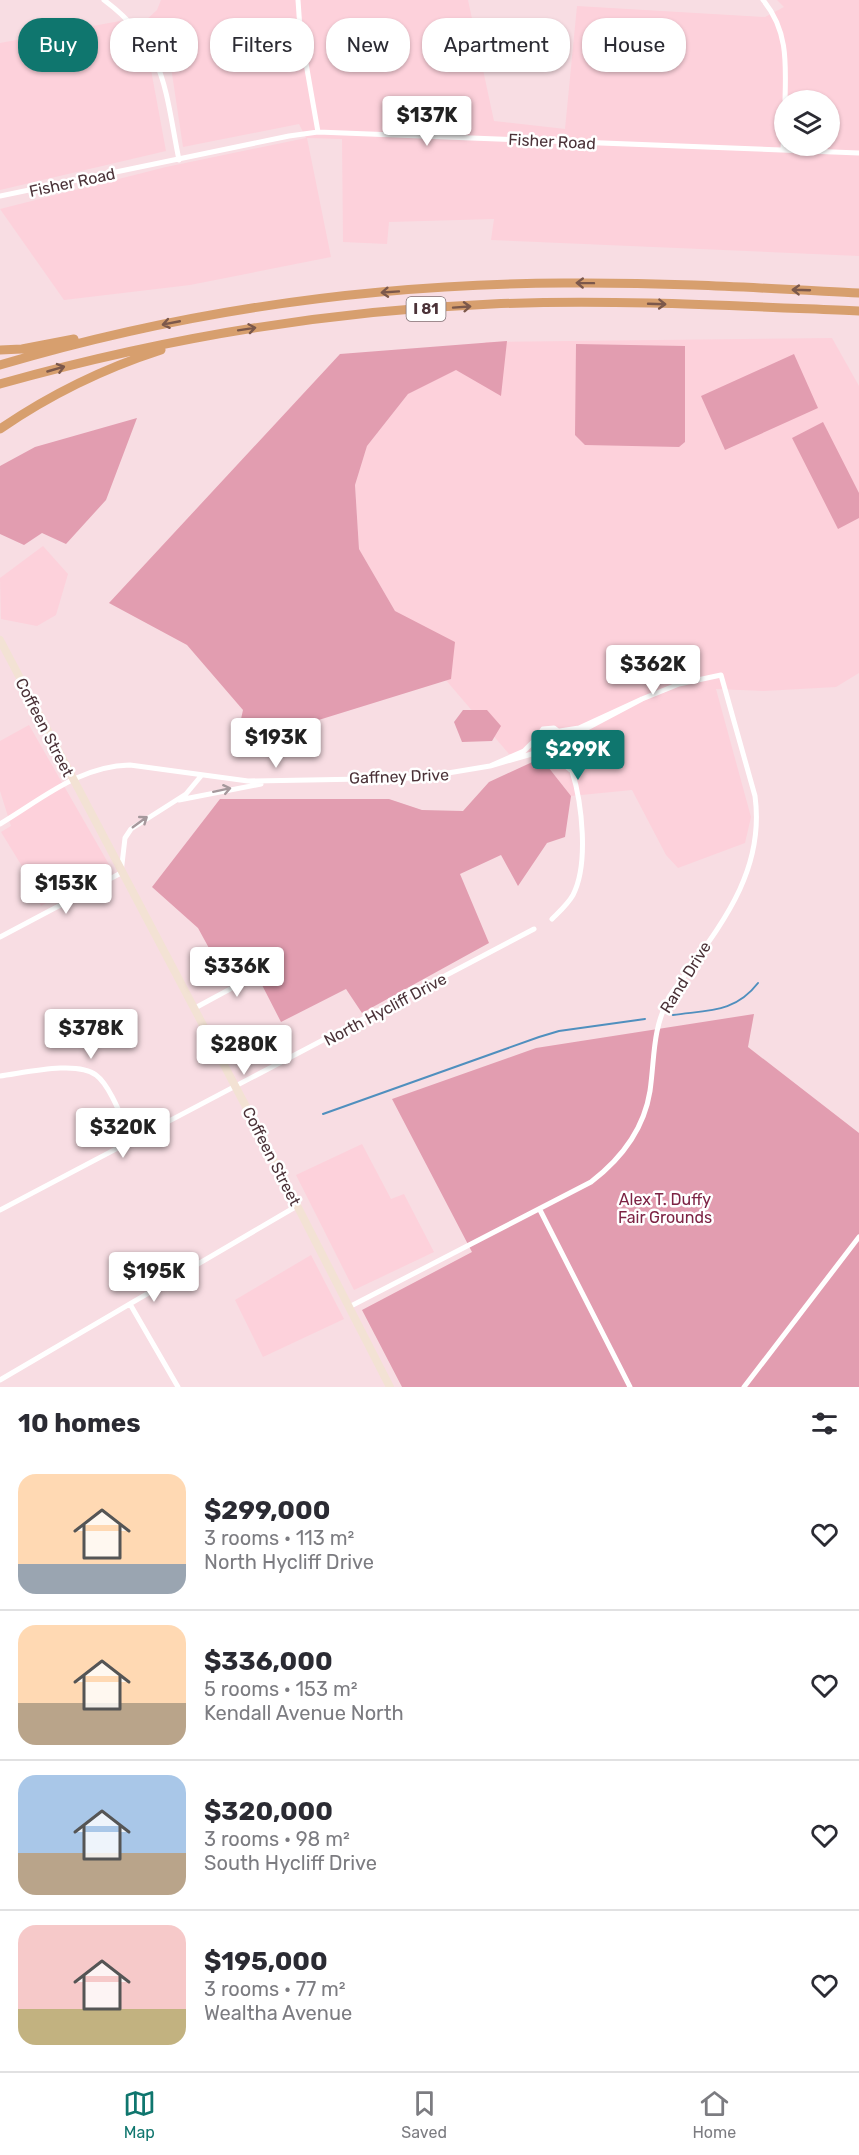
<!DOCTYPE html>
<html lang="en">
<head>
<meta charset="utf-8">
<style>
	body { margin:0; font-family:Rubik,sans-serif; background:#f2f2f3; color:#2b2b33; height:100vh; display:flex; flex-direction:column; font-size:22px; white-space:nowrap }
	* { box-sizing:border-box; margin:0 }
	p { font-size:20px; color:#7c7c81 }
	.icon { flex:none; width:33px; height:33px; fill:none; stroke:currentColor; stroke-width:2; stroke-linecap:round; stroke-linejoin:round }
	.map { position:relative; height:1387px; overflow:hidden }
	.details { display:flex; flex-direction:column; background:#fff; flex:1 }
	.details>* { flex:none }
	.top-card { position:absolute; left:18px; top:18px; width:824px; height:54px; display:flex; gap:12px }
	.tools { position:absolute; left:774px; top:90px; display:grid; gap:12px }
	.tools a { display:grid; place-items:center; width:66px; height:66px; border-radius:50%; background:#fff; box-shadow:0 2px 4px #0004; font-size:30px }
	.price { position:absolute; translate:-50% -51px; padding:0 14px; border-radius:6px; background:#fff; color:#222; font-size:20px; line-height:39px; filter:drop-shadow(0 2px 3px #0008) }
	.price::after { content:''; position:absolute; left:50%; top:36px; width:18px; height:14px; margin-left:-9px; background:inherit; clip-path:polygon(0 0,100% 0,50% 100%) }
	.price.on { background:#0f766e; color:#fff }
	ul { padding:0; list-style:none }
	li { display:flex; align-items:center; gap:18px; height:150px; padding:0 18px }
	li+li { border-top:2px solid #e1e1e2 }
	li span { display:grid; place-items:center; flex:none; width:168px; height:120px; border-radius:18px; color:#555 }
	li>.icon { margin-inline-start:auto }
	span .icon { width:72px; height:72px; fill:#fffc; stroke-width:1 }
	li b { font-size:26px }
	h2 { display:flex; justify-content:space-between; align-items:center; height:72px; padding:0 18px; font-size:26px }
	.pill { padding:0 21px; border-radius:24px; background:#fff; box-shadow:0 2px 4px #0004; font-size:21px; line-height:54px }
	.pill.on { background:#0f766e; color:#fff }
	.menu { display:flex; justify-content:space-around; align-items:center; height:84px; border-top:2px solid #e1e1e2; background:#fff; font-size:16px; color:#7c7c81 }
	.menu a { display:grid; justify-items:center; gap:3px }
	.menu .on { color:#0f766e }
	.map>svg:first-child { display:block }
	.built { fill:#fdd1db; fill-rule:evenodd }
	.green { fill:#e29db0 }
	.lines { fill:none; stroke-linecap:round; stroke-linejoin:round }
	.stream { stroke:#508fbe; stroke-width:2 }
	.minor { stroke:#fff; stroke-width:5 }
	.secondary { stroke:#f3e2d4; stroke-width:8 }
	.motorway { stroke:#d79f6e; stroke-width:9 }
	.oneway { stroke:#7c584b }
	.oneway2 { stroke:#a5989c }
	.labels { text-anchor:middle; stroke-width:5; stroke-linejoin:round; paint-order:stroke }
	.shield { fill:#fff; stroke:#817074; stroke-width:1.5 }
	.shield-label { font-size:15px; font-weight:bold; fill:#4b3238 }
	.street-label { font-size:16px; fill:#4b3238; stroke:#fff }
	.park-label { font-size:16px; fill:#7d2445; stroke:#fff }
</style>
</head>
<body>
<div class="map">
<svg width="859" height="1387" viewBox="0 0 859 1387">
	<rect width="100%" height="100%" fill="#f8dde3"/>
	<path class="built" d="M161 0H468L494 121 565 129 577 6 765 17 784 7 777 0H859V256L491 240 494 219 389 222 387 244 343 242 342 139 307 138 331 257 190 285 64 300 0 209 166 167 306 138 299 124 183 147 171 67 144 22 157 10ZM784 100H830V146H784Z
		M120 21 149 59 166 151 0 190V43Z
		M832 338 859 386V673L836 687 764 691 716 689 751 817 745 843 678 868 666 855 632 790 571 796 541 758 509 754 439 672 395 611 359 549 355 485 367 446 408 394 486 342Z
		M43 546 68 574 56 615 37 626 1 619 0 578Z
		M29 725 111 868 41 906 28 876 1 832 11 826 0 791V741Z
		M362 1144 391 1199 404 1194 434 1252 354 1290 296 1175Z
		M311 1255 344 1319 263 1357 235 1300Z"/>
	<path class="green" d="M507 341 501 396 456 370 408 394 367 446 355 485 359 549 395 611 455 642 451 679 235 746 243 710 187 645 109 603 340 354Z
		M576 344 685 346V442L679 447 585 445 575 435Z
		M794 354 818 408 725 450 701 396Z
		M137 418 106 500 66 544 42 533 24 545 0 534V466L35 447Z
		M823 422 859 493V518L838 529 792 438Z
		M463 710H487L501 726 492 741 462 742 454 722Z
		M541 758 571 796 565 837 547 843 518 886 501 855 460 874 489 943 362 1013 346 989 281 1022 262 985 255 964 222 972 198 928 152 887 220 799H389L422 810 463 811 489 782Z
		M754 1014 748 1047 859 1133V1387H402L362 1310 472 1252 392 1099 536 1048Z"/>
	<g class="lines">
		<path class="stream" d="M673 1015C708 1010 735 1013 758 983
			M323 1114 539 1037 559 1031 645 1019"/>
		<path class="minor" d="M104 0C166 46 165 90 179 160
			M298 0 300 29 318 132
			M763 0C788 30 786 63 785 100
			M783 150 784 122
			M0 196 289 136 318 132 859 153
			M560 731 579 728 642 699 574 735 554 754 542 751 537 738 543 729 554 728 563 735 564 743
			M537 738 524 751 490 766 542 751
			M550 754 572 771 563 747
			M179 800 261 784
			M0 824C42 799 79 766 130 765L248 781 418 778 490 766
			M552 919C560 911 568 904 573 895 589 864 582 803 572 771
			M0 937 121 873 125 838 131 829 186 794 201 776
			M195 1008 269 968
			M0 1076C24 1073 77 1060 96 1075 111 1086 124 1124 132 1141
			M0 1210 534 929
			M540 1210 630 1387
			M130 1304 178 1387
			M349 1307 591 1182C621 1159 644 1129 650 1091 655 1055 652 1031 669 997 713 934 766 878 755 796L721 675 679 684 642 699
			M0 1380 297 1206
			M744 1387 859 1237"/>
		<path class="secondary" d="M0 640 262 1137 390 1387"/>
		<path class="motorway" d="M0 350 22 349 74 339
			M0 365C182 311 374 284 564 283 662 282 761 288 859 293
			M0 384C160 339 325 311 492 304 614 299 737 306 859 311
			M0 429C51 394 102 369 161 350"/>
	</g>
	<defs><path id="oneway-shaft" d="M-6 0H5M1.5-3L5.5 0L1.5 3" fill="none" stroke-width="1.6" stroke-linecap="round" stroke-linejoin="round" transform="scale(1.5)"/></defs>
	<g class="oneway">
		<use href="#oneway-shaft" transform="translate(585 283) rotate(-179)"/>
		<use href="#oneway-shaft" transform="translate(801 290) rotate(-178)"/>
		<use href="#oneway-shaft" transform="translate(390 292) rotate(176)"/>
		<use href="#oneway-shaft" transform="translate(657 304) rotate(2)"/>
		<use href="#oneway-shaft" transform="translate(462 307) rotate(-4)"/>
		<use href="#oneway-shaft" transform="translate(171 323) rotate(169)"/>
		<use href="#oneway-shaft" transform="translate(247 329) rotate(-9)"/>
		<use href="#oneway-shaft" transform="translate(56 369) rotate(-16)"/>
	</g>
	<g class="oneway2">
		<use href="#oneway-shaft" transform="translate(222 790) rotate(-12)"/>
		<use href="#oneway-shaft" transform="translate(140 822) rotate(-36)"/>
	</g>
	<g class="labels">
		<rect class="shield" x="406.5" y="297" width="39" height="24" rx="4.5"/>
		<g class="shield-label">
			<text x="426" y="314">I 81</text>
		</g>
		<g class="street-label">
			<text transform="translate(552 141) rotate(3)" y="6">Fisher Road</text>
			<text transform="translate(72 182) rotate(-12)" y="6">Fisher Road</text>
			<text transform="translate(45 727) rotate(63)" y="6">Coffeen Street</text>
			<text transform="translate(399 776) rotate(-2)" y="6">Gaffney Drive</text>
			<text transform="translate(685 977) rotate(-58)" y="6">Rand Drive</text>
			<text transform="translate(385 1009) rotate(-28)" y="6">North Hycliff Drive</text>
			<text transform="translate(272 1156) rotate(63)" y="6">Coffeen Street</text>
		</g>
		<g class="park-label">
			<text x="665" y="1205">Alex T. Duffy<tspan x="665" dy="18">Fair Grounds</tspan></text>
		</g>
	</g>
</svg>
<div class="tools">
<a><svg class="icon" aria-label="layers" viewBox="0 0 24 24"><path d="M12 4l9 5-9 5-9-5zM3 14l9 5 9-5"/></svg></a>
</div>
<b class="price" style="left:427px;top:147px">$137K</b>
<b class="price" style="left:653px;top:696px">$362K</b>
<b class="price" style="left:276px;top:769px">$193K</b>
<b class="price on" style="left:578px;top:781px">$299K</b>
<b class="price" style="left:66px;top:915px">$153K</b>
<b class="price" style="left:237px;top:998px">$336K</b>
<b class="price" style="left:91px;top:1060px">$378K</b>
<b class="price" style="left:244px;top:1076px">$280K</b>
<b class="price" style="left:123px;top:1159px">$320K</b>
<b class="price" style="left:154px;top:1303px">$195K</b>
<div class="top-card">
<a class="pill on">Buy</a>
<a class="pill">Rent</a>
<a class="pill">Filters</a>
<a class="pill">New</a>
<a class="pill">Apartment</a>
<a class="pill">House</a>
</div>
</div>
<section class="details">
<h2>10 homes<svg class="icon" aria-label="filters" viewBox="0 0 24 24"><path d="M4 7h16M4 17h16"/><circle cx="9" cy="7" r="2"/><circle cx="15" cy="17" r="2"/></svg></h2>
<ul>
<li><span style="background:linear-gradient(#ffd9b3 75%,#9aa5b1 0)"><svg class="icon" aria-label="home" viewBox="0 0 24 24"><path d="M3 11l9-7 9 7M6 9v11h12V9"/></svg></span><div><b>$299,000</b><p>3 rooms · 113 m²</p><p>North Hycliff Drive</p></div><svg class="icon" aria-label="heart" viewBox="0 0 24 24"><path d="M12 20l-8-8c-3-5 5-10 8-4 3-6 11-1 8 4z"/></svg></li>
<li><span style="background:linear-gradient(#ffd9b3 65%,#b9a48a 0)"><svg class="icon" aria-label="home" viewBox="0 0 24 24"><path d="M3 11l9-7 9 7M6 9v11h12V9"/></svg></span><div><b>$336,000</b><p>5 rooms · 153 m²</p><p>Kendall Avenue North</p></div><svg class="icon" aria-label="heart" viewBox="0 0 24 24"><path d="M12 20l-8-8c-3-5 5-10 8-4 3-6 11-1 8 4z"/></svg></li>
<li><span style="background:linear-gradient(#a9c7e8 65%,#b9a48a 0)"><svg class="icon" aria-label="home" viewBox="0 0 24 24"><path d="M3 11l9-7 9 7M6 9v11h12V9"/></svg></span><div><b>$320,000</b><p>3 rooms · 98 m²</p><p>South Hycliff Drive</p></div><svg class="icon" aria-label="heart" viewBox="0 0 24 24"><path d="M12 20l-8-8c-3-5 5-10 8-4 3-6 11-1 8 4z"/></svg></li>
<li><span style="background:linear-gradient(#f6c9c9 70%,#c2b280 0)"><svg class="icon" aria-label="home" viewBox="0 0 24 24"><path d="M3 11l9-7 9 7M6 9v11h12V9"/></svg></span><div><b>$195,000</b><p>3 rooms · 77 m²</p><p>Wealtha Avenue</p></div><svg class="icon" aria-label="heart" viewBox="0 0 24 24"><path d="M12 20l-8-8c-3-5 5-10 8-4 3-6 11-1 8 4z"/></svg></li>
</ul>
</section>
<nav class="menu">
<a class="on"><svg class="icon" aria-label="map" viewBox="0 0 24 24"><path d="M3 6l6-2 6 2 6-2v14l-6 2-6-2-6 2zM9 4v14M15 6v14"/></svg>Map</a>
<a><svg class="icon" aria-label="saved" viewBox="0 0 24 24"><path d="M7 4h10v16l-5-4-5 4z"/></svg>Saved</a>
<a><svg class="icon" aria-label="home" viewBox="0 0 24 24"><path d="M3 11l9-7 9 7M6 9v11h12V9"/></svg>Home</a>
</nav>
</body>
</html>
